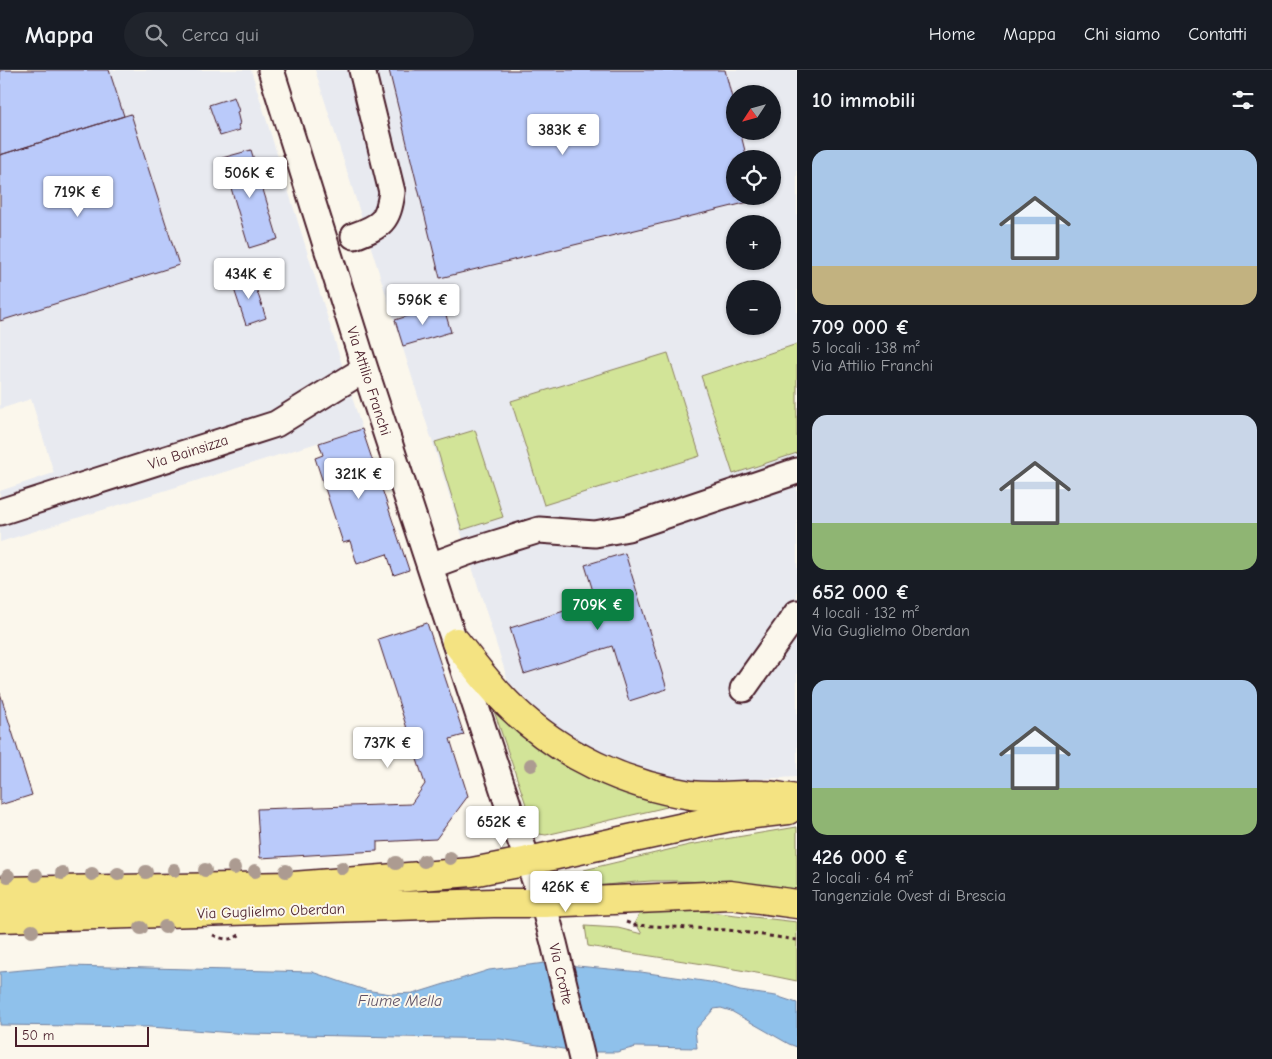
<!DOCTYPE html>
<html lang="it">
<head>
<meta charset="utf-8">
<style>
	body { margin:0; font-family:"Comic Neue",sans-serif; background:#20242c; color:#f1f3f6; height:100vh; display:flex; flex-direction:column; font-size:19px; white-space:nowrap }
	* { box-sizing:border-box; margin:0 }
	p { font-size:16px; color:#9ea1a6 }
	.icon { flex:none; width:28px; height:28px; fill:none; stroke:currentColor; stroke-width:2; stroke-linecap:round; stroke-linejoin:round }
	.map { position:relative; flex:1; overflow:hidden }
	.panel { display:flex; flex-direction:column; background:#171b24; width:475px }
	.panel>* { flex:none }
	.needle { width:32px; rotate:234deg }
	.fabs { position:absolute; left:726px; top:15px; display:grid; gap:10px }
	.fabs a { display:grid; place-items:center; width:55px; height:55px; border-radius:50%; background:#171b24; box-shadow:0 1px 4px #0004; font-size:25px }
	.scale { position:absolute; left:15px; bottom:12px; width:134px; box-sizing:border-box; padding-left:5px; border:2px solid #4a1f2b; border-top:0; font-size:14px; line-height:18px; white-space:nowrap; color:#4a1f2b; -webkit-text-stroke:4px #fbf7ec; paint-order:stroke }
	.price { position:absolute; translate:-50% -42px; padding:0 11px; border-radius:5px; background:#fff; color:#222; font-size:16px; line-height:32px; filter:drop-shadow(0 1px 2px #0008) }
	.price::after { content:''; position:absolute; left:50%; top:30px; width:15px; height:11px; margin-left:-8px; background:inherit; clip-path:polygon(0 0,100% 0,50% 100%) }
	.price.current { background:#0b8043; color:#fff }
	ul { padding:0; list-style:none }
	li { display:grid; align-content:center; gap:10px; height:265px; padding:0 15px }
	li span { display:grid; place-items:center; height:155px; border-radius:15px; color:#555 }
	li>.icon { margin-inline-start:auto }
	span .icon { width:90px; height:90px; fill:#fffc; stroke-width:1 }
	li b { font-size:21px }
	h2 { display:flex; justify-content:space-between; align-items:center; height:60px; padding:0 15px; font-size:21px }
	header { display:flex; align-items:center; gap:30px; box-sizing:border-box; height:70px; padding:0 25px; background:#171b24; border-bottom:1px solid #363941 }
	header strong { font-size:24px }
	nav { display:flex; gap:28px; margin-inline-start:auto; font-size:18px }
	.search { width:350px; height:45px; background:#20242c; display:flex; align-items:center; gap:12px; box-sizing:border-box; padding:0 18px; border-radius:28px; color:#9ea1a6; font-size:19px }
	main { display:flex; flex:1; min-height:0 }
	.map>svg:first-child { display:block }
	.built { fill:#e8eaf0; fill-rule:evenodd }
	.green { fill:#d2e498; stroke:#8e8262 }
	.water { fill:#8fc1eb; stroke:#73809e }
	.building { fill:#bacafa; stroke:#4a1f2b }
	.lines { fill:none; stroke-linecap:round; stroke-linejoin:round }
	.minor-casing { stroke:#4a1f2b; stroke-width:29 }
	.major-casing { stroke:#4a1f2b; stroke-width:31 }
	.highway-casing { stroke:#4a1f2b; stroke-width:31 }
	.path { stroke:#4a1f2b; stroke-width:3; stroke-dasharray:4 4; stroke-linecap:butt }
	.minor { stroke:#fbf7ec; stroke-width:25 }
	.major { stroke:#f4e382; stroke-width:28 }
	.highway { stroke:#f4e382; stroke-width:28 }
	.tree { fill:#ac9b91 }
	.labels { text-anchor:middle; stroke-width:4; stroke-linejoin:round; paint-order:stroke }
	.street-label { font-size:15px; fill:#4a1f2b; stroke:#fbf7ec }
	.water-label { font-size:16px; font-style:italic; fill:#5f5065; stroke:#fbf7ec }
</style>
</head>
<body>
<header>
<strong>Mappa</strong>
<div class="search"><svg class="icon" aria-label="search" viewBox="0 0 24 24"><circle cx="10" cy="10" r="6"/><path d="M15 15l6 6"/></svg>Cerca qui</div>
<nav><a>Home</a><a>Mappa</a><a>Chi siamo</a><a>Contatti</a></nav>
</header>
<main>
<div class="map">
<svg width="797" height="989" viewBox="0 0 797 989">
	<rect width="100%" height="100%" fill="#fbf7ec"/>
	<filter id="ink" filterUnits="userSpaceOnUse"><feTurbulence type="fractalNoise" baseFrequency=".02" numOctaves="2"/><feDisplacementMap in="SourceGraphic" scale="10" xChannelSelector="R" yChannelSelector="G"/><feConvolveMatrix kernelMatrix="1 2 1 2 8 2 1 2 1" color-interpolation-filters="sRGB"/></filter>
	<g filter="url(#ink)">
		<path class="built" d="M0 0H251L362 359 0 472V421L54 403 31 329 0 339Z
			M315 0H797V707L699 712 660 705 640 699 600 683 560 659 541 644 508 611ZM735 24H772V61H735ZM735 89H772V126H735ZM735 154H772V191H735ZM735 219H772V256H735Z"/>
		<path class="green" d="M797 274V383L733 404 701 306Z
			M668 283 700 386 544 435 511 331Z
			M475 360 503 447 462 460 435 372Z
			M492 635 564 694 580 703 613 719 666 734 667 737 546 765 539 764 534 758Z
			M797 757V819C749 815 700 810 652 811 630 812 608 815 587 817L584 800 689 775Z
			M641 841H701L797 852V911C728 896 658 888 588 876L585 856 618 858 642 864 635 852Z"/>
		<path class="water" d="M545 893 641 902 710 912 740 921 776 926 797 933V977L789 974 731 941 721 938 714 939 695 960 697 978 636 977 617 982H582L500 969 249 964 150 957 0 955V902L68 896 312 902 365 920 391 924 416 923 489 900Z"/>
		<path class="building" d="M0 0H109L124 46 0 85Z
			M389 0H725L735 40V61H740L747 89H735V126H756L757 130 440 208Z
			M234 27 239 41 237 42 240 54 238 55 240 60 220 66 209 35Z
			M131 44 179 195 0 251V85Z
			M251 80 278 169 249 178 222 88Z
			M252 206 266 248 246 255 232 213Z
			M443 235 451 262 403 276 395 250Z
			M362 359 409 500 394 505 387 484 357 494 350 471 343 473 315 388 323 385 319 373Z
			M625 483 667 619 629 631 612 576 524 604 510 558 596 531 585 495Z
			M427 553 464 665 450 669 468 726 436 769 377 772V781L260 788 257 739 411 734 425 714 378 569Z
			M0 623 32 725 0 735Z"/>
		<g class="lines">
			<g class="minor-casing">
				<path id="minor" d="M271 0 365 299 513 750 543 833 554 873 582 989
					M354 166C382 156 388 151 392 122L362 0
					M0 442 276 354 365 299
					M430 496 468 482 539 460 595 464 628 458 797 401
					M743 619 797 543"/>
			</g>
			<g class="major-casing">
				<path id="major" d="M0 821 293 816 472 802 529 791
					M0 848 493 833H543"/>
			</g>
			<g class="highway-casing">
				<path id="highway" d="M456 572C474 595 491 618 512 638 561 685 625 715 691 725 715 728 739 724 763 725 774 725 786 728 797 729
					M529 791 730 747 788 740
					M543 833 730 825 797 834"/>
			</g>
			<path class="path" d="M626 852 634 855 728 860 797 870
				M213 865C224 870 231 871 241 864"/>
			<use href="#minor" class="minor"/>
			<use href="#major" class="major"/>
			<use href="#highway" class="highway"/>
		</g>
		<g class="tree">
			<circle cx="531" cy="695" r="7"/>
			<circle cx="450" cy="788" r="7"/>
			<circle cx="424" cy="791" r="7"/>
			<circle cx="396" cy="793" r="7"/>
			<circle cx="234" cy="798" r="7"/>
			<circle cx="342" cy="798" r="7"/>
			<circle cx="174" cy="800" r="7"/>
			<circle cx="205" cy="800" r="7"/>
			<circle cx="255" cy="801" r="7"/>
			<circle cx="286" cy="801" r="7"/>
			<circle cx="146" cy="802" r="7"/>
			<circle cx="62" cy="803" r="7"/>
			<circle cx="92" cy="804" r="7"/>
			<circle cx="118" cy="804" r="7"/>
			<circle cx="36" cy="805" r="7"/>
			<circle cx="8" cy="806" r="7"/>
			<circle cx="165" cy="857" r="7"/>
			<circle cx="141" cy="858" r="7"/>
			<circle cx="32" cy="861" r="7"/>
		</g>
	</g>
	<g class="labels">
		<g class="street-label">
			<text transform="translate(369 311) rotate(72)" y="5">Via Attilio Franchi</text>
			<text transform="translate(188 382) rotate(-18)" y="5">Via Bainsizza</text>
			<text transform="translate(271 841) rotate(-2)" y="5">Via Guglielmo Oberdan</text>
			<text transform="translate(561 904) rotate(77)" y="5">Via Crotte</text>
		</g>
		<g class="water-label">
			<text x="400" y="936">Fiume Mella</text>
		</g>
	</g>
</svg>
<div class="fabs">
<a><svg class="needle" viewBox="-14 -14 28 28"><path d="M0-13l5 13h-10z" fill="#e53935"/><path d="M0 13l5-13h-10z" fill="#9ea1a6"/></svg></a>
<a><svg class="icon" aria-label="locate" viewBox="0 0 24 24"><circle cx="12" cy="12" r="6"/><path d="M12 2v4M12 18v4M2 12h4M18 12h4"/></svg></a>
<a>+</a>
<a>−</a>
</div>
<div class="scale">50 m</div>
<b class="price" style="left:563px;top:86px">383K €</b>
<b class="price" style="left:250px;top:129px">506K €</b>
<b class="price" style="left:78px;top:148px">719K €</b>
<b class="price" style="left:249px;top:230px">434K €</b>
<b class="price" style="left:423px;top:256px">596K €</b>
<b class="price" style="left:359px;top:430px">321K €</b>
<b class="price current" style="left:598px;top:561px">709K €</b>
<b class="price" style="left:388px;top:699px">737K €</b>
<b class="price" style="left:502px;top:778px">652K €</b>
<b class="price" style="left:566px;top:843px">426K €</b>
</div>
<section class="panel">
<h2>10 immobili<svg class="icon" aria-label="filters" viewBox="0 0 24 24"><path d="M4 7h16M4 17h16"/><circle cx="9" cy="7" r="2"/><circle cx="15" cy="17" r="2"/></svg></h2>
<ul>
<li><span style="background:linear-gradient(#a9c7e8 75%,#c2b280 0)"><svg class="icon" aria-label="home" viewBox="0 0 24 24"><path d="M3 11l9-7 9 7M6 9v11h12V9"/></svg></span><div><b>709 000 €</b><p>5 locali · 138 m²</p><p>Via Attilio Franchi</p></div></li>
<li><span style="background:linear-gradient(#c9d6e8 70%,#8fb573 0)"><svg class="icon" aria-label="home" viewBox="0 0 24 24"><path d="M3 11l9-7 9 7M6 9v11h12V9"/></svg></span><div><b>652 000 €</b><p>4 locali · 132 m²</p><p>Via Guglielmo Oberdan</p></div></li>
<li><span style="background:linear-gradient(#a9c7e8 70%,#8fb573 0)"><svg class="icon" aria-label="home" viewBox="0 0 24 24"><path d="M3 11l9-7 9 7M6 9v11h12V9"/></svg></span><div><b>426 000 €</b><p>2 locali · 64 m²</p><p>Tangenziale Ovest di Brescia</p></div></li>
</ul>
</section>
</main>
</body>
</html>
